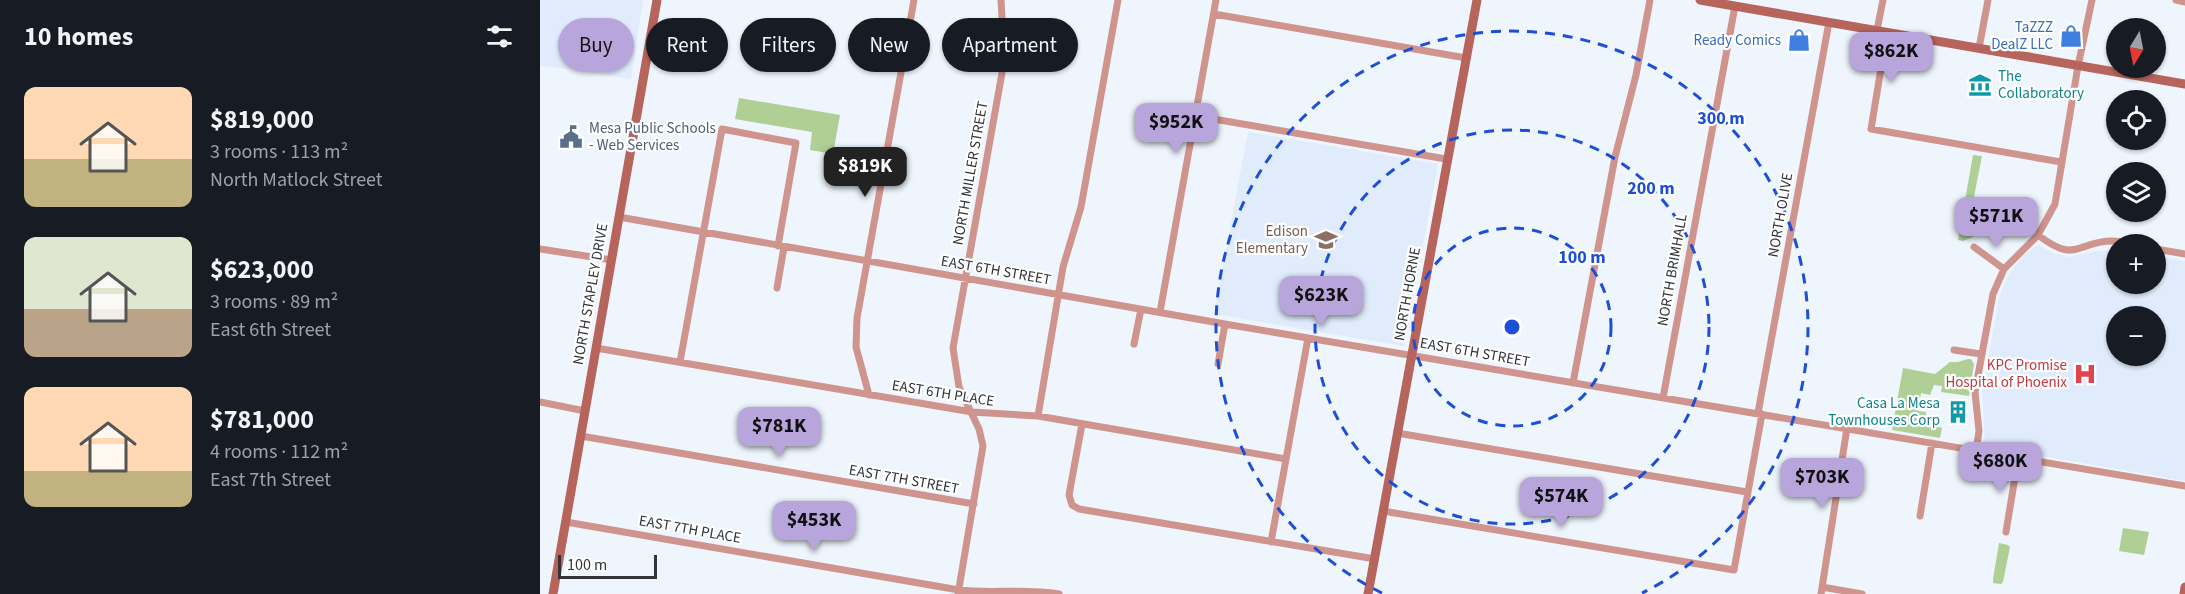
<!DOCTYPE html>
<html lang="en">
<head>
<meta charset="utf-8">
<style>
	body { margin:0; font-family:"Source Sans 3",sans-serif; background:#242831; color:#f1f3f6; height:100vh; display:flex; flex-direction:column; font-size:22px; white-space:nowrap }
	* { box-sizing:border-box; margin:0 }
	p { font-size:20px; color:#9ea1a6 }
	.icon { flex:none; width:33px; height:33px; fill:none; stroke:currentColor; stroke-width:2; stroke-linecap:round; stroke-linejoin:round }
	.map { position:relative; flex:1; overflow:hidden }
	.details { display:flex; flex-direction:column; background:#171b24; width:540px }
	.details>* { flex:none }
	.top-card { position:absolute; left:18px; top:18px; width:570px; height:54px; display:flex; gap:12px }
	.needle { width:39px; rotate:190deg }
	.buttons { position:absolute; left:1566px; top:18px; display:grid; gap:12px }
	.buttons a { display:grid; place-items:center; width:60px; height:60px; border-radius:50%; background:#171b24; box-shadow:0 2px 4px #0004; font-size:30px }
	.scale { position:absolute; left:18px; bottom:15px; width:99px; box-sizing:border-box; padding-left:6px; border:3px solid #323438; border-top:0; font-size:16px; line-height:21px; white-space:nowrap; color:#323438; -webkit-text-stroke:4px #fff; paint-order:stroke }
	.price { position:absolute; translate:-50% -51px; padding:0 14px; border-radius:12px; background:#b7a5dc; color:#111; font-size:20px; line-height:39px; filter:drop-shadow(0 2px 3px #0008) }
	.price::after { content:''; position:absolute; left:50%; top:36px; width:18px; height:14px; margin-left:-9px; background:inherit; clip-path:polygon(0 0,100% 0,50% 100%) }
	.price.current { background:#222; color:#fff }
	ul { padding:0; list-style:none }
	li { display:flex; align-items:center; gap:18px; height:150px; padding:0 24px }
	li span { display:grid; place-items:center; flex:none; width:168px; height:120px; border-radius:12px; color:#555 }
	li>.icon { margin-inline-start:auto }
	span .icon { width:72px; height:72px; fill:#fffc; stroke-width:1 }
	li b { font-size:26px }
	h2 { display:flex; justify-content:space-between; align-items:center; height:72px; padding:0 24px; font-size:26px }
	.tag { padding:0 21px; border-radius:27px; background:#171b24; box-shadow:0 2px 4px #0004; font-size:21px; line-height:54px }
	.tag.current { background:#b7a5dc; color:#111 }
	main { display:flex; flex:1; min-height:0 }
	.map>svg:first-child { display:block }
	.built { fill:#e0ecfb; fill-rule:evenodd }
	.green { fill:#afcf95 }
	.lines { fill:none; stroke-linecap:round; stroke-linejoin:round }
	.street { stroke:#cf948d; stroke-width:7 }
	.secondary { stroke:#b7645c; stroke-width:9 }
	.ring { fill:none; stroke:#1d4ed8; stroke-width:3; stroke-dasharray:10 8 }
	.labels { text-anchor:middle; stroke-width:4.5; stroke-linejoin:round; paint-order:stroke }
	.shop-label { font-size:15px; fill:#366cbe; stroke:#fff; text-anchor:end }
	.culture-label { font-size:15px; fill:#0d838f; stroke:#fff; text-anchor:start }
	.service-label { font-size:15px; fill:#4e5e75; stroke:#fff; text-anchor:start }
	.street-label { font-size:15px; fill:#323438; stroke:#fff }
	.education-label { font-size:15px; fill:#785e54; stroke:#fff; text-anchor:end }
	.health-label { font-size:15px; fill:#be3a42; stroke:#fff; text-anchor:end }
	.centre { fill:#1d4ed8; stroke:#fff; stroke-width:3 }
	.ring-label { font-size:18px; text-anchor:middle; font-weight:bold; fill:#1d4ed8; stroke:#fff; stroke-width:4.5; stroke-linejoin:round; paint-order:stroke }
</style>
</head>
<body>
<main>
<section class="details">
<h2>10 homes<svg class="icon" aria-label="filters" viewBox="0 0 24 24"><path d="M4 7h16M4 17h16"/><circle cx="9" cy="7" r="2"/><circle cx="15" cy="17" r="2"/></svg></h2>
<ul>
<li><span style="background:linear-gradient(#ffd9b3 60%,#c2b280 0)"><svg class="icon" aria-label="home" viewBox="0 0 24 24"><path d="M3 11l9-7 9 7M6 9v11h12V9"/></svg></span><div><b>$819,000</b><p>3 rooms · 113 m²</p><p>North Matlock Street</p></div></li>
<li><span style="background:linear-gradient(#dfe7d0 60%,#b9a48a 0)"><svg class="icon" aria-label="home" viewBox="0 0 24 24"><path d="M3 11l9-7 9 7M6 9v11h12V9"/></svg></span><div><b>$623,000</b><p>3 rooms · 89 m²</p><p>East 6th Street</p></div></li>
<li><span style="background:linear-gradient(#ffd9b3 70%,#c2b280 0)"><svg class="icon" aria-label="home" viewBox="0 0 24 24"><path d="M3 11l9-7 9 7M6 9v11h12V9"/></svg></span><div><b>$781,000</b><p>4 rooms · 112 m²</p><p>East 7th Street</p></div></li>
</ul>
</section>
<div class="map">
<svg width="1645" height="594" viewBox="0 0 1645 594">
	<rect width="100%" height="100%" fill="#eef5fd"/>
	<path class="built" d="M0 0H103L91 79 0 65Z
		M708 132 898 164 865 345 863 346 674 314Z
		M1498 245 1514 253 1529 257 1556 251 1576 250V284H1616V256L1645 261V481L1445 446 1442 392 1459 298 1467 277 1475 266 1483 256ZM1576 316H1616V356H1576Z"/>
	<path class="green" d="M199 98 300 115 293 154 270 150 272 132 195 119Z
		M1433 155 1442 156 1430 217 1433 237 1423 241 1418 240Z
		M1428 359H1431L1434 364 1429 396 1401 392 1402 386 1394 385 1390 395 1381 393 1378 411 1386 412 1385 423 1402 428 1400 438 1352 430 1363 368 1395 374 1410 362H1418Z
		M1583 528 1609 532 1604 555 1579 551Z
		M1459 543 1468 545 1470 547 1463 582 1461 584 1453 583V579Z"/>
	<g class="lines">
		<path class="street" d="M1636 0 1645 2
			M674 14 926 58
			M1337 30 1343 0
			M1347 32 1331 129 1521 162
			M1439 48 1448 0
			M656 116 906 159
			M79 217 685 324 1645 486
			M1498 235C1537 265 1536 241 1573 241 1579 241 1585 243 1591 244
			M1434 247 1464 269
			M0 249 72 260
			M1616 249 1645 254
			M237 288 244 247
			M620 312 676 0
			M594 344 601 309
			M56 348 432 412 498 416 746 459
			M1414 350 1441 354
			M140 362 182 129 256 143 238 246
			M678 364 685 324
			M1033 383 1075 157 1096 75 1110 0
			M329 395 316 347 317 318 374 0
			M1123 398 1195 6
			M0 402 45 411
			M1218 413 1289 22
			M498 416 523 267 541 207 578 0
			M542 424 529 495 532 505 539 509 835 559
			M857 433 1207 492
			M41 436 434 504
			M1436 451 1439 431 1435 392 1453 294 1464 269 1498 235 1515 204 1538 66 1552 0
			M843 511 1194 570 1222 414
			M1380 516 1392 443
			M26 522 419 590C452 594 485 588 519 594
			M1466 532 1478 459
			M731 542 768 338
			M1282 587 1322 594
			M418 594 443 446 439 429 419 387 413 348 462 73 464 52 461 0
			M1281 594 1307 428"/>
		<path class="secondary" d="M1160 0 1645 84
			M13 594 117 0
			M828 594 937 0
			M1644 594 1645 587"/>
	</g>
	<g class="ring">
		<circle cx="972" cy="327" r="99"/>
		<circle cx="972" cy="327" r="197"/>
		<path d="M842 593A296 296 0 1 1 1102 593"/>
	</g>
	<defs>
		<g id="shop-bare" transform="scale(1.8)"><path d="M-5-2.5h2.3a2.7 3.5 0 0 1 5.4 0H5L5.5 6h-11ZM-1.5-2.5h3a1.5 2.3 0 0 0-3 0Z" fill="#3f7fe0" stroke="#fff" stroke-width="2.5" paint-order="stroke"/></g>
		<g id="museum-bare" transform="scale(1.8)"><path d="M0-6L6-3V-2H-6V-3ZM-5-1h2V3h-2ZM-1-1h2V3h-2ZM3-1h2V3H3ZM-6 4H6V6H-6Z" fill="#0f9aa8" stroke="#fff" stroke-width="2.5" paint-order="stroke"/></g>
		<g id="civic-bare" transform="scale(1.8)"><path d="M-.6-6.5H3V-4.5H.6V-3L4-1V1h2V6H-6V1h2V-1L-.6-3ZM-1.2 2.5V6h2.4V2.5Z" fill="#5c6f8a" stroke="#fff" stroke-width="2.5" paint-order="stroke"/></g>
		<g id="school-bare" transform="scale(1.8)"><path d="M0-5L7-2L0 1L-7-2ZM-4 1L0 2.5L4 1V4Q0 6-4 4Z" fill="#8d6e63" stroke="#fff" stroke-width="2.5" paint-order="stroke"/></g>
		<g id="hospital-bare" transform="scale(1.8)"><path d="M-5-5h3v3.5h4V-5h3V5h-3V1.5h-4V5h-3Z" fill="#e0444e" stroke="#fff" stroke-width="2.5" paint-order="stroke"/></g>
		<g id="building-bare" transform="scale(1.8)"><path d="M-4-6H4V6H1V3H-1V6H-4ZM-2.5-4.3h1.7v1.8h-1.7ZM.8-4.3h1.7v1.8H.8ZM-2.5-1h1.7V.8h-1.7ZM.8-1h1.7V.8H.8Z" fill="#0f9aa8" stroke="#fff" stroke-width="2.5" paint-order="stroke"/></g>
	</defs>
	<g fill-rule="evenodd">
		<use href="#shop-bare" x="1531" y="36"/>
		<use href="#shop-bare" x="1259" y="40"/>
		<use href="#museum-bare" x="1440" y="85"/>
		<use href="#civic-bare" x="31" y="137"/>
		<use href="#school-bare" x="786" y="240"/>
		<use href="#hospital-bare" x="1545" y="374"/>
		<use href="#building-bare" x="1418" y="412"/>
	</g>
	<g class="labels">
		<g class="shop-label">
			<text x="1513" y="32">TaZZZ<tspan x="1513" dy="17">DealZ LLC</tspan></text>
			<text x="1241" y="45">Ready Comics</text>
		</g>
		<g class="culture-label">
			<text x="1458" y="81">The<tspan x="1458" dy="17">Collaboratory</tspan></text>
			<text x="1400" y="408" text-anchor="end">Casa La Mesa<tspan x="1400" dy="17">Townhouses Corp</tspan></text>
		</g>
		<g class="service-label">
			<text x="49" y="133">Mesa Public Schools<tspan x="49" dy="17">- Web Services</tspan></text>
		</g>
		<g class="street-label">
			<text transform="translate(430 173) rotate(-80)" y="5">NORTH MILLER STREET</text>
			<text transform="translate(1240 215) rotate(-80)" y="5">NORTH OLIVE</text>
			<text transform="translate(456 270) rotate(10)" y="5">EAST 6TH STREET</text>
			<text transform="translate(1132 270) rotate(-80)" y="5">NORTH BRIMHALL</text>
			<text transform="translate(50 294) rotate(-80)" y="5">NORTH STAPLEY DRIVE</text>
			<text transform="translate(867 294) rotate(-80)" y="5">NORTH HORNE</text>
			<text transform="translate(935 352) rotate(10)" y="5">EAST 6TH STREET</text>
			<text transform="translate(403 393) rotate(9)" y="5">EAST 6TH PLACE</text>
			<text transform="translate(364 479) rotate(10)" y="5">EAST 7TH STREET</text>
			<text transform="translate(150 529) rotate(10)" y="5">EAST 7TH PLACE</text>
		</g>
		<g class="education-label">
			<text x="768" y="236">Edison<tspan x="768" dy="17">Elementary</tspan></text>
		</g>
		<g class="health-label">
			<text x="1527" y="370">KPC Promise<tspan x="1527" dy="17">Hospital of Phoenix</tspan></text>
		</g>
	</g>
	<circle cx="972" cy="327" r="9" class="centre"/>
	<g class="ring-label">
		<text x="1181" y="124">300 m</text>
		<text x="1111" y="194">200 m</text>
		<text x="1042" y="263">100 m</text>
	</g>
</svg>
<div class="buttons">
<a><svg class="needle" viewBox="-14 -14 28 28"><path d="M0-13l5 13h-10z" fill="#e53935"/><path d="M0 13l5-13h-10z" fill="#9ea1a6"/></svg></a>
<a><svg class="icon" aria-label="locate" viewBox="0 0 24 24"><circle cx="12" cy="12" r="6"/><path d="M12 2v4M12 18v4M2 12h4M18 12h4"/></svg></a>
<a><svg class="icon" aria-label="layers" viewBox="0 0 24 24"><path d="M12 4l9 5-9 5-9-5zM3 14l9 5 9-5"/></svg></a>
<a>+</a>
<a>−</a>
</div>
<div class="scale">100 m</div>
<b class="price" style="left:1351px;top:83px">$862K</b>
<b class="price" style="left:636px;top:154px">$952K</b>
<b class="price current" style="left:325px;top:198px">$819K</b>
<b class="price" style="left:1456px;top:248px">$571K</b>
<b class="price" style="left:781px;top:327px">$623K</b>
<b class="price" style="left:239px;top:458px">$781K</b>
<b class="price" style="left:1460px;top:493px">$680K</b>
<b class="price" style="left:1282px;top:509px">$703K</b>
<b class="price" style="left:1021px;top:528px">$574K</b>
<b class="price" style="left:274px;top:552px">$453K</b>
<div class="top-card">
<a class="tag current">Buy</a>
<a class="tag">Rent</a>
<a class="tag">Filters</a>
<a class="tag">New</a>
<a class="tag">Apartment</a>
</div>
</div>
</main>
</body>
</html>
